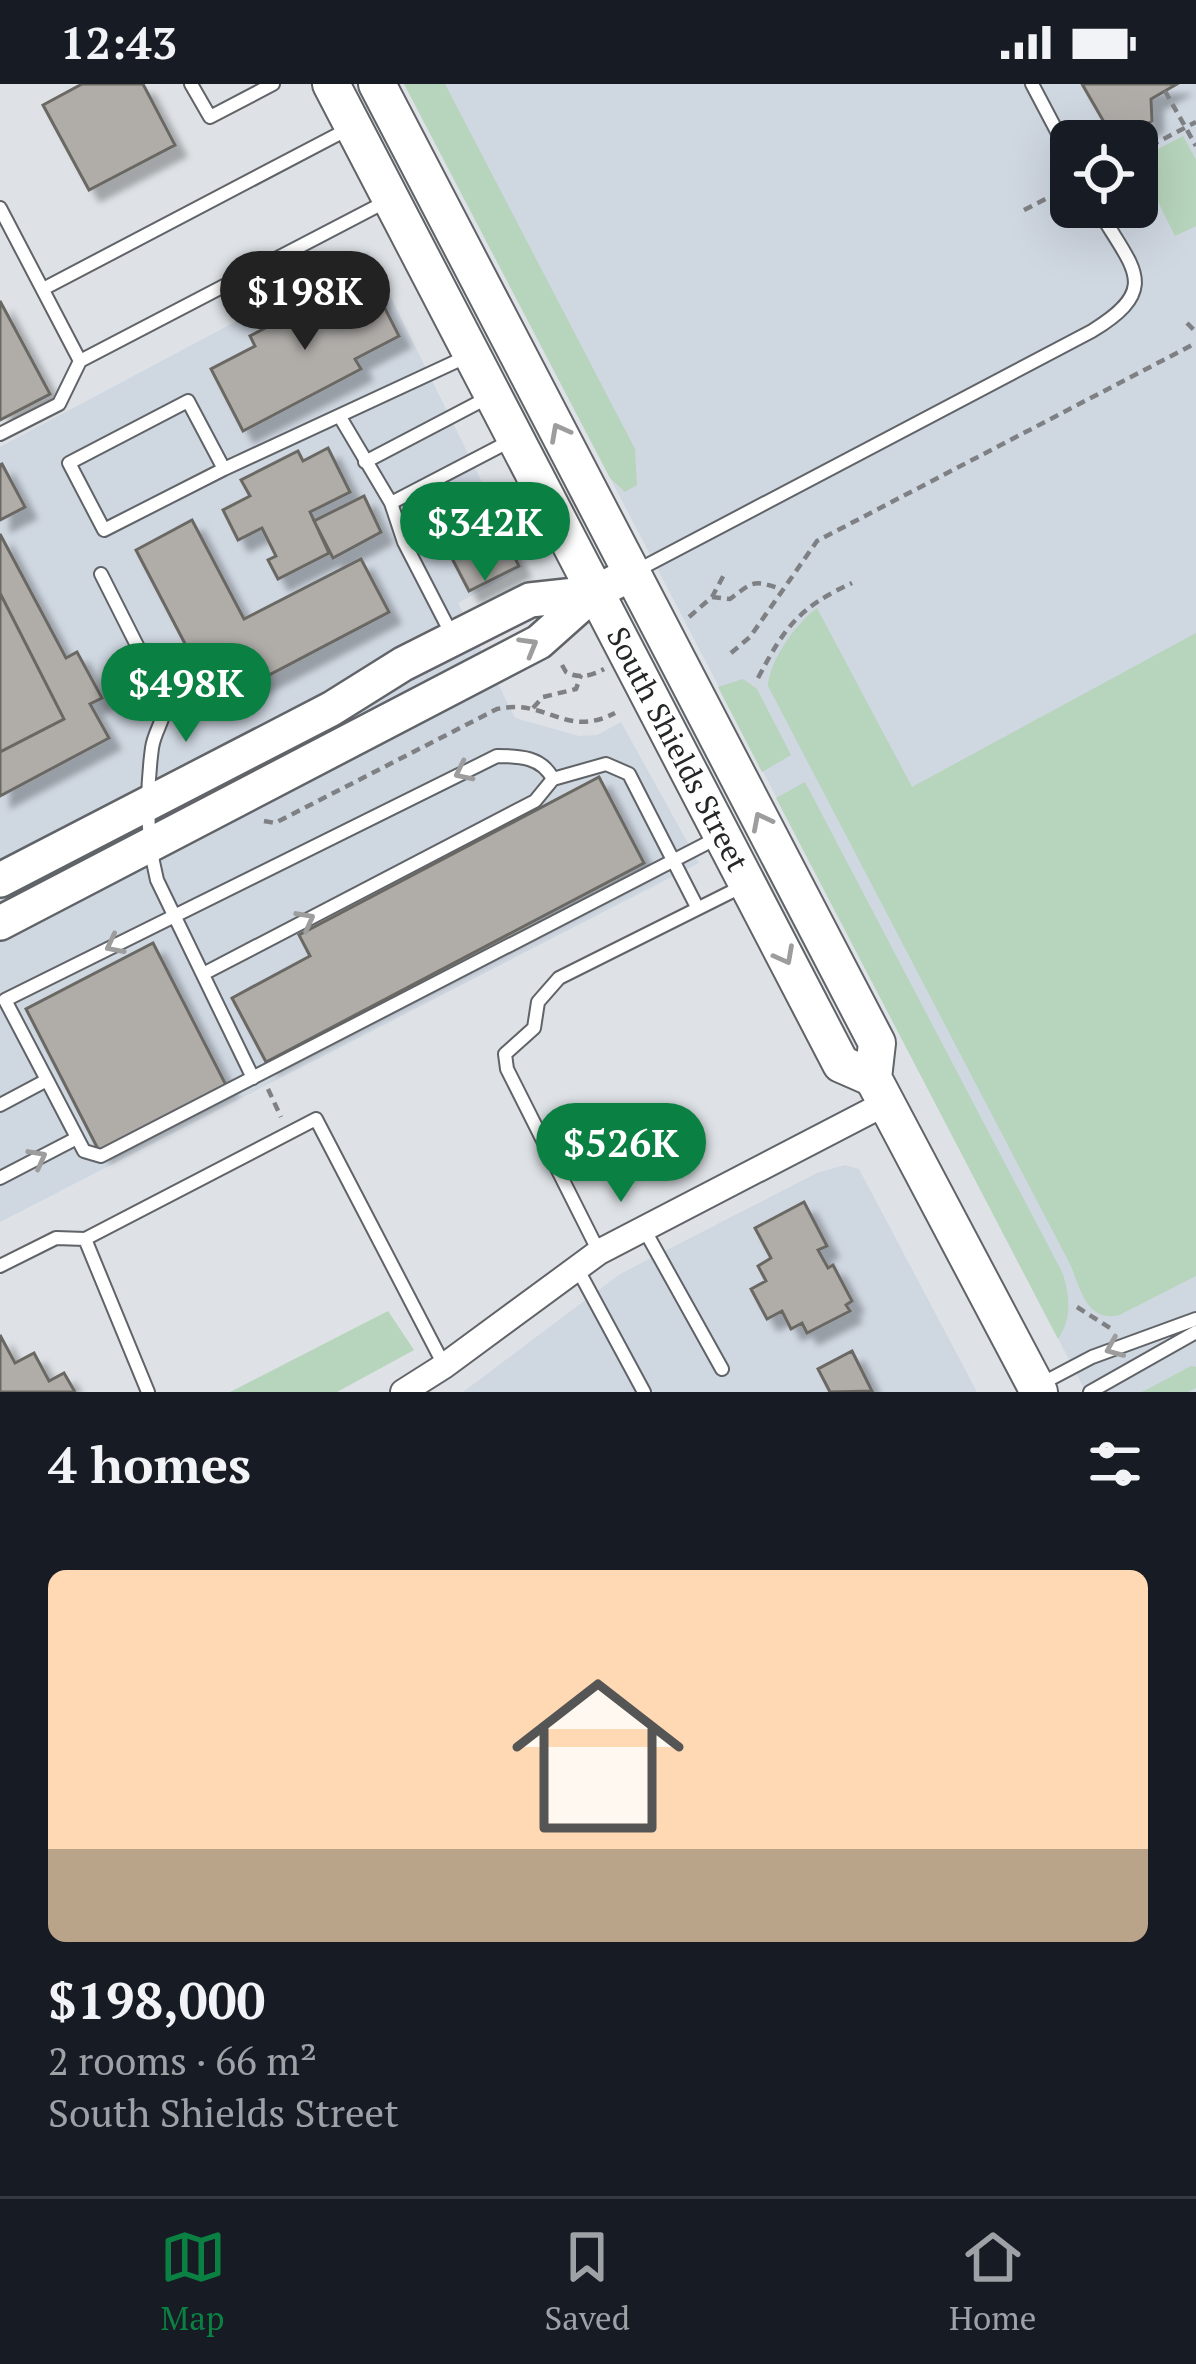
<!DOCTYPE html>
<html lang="en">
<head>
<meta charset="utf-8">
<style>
	body { margin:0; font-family:"PT Serif",serif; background:#20242c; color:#f1f3f6; height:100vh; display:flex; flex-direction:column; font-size:45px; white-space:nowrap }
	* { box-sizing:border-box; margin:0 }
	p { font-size:39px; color:#9ea1a6 }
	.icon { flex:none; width:66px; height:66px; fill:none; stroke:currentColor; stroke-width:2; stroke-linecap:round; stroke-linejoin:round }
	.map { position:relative; height:1308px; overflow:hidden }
	.side { display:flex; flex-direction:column; background:#171b24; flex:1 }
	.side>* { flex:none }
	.buttons { position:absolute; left:1050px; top:36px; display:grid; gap:24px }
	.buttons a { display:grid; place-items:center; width:108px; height:108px; border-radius:18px; background:#171b24; box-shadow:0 12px 48px #0002; font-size:60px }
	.price { position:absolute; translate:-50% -102px; padding:0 27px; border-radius:42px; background:#0b8043; color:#fff; font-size:39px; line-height:78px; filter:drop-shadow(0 3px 6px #0008) }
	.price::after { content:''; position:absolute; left:50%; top:72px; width:36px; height:27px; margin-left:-18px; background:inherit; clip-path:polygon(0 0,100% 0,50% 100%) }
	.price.on { background:#222; color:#fff }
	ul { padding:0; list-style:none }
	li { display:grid; align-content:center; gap:24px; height:636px; padding:0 48px }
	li+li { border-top:3px solid #363941 }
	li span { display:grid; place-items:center; height:372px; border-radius:18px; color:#555 }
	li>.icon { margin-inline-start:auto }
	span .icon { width:216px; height:216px; fill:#fffc; stroke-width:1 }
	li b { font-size:51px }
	h2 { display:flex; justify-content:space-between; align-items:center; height:144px; padding:0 48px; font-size:51px }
	.status { display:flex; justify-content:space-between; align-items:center; height:84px; padding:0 60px; background:#171b24; direction:ltr }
	.status svg { height:33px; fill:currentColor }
	.dock { display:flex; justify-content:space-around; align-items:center; height:168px; border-top:3px solid #363941; background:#171b24; font-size:33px; color:#9ea1a6 }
	.dock a { display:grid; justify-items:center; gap:6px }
	.dock .on { color:#0b8043 }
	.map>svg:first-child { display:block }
	.built { fill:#cfd7e1; fill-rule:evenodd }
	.grass { fill:#b7d4bc }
	.building { fill:#b0ada9; stroke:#6b6864; stroke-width:3; filter:url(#shadow) }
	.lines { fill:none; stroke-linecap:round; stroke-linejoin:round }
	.service-casing { stroke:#606367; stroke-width:16 }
	.minor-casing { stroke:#606367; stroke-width:28 }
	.secondary-casing { stroke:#606367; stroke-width:38 }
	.primary-casing { stroke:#606367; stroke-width:40 }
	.path { stroke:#7e8083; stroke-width:4.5; stroke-dasharray:9 6; stroke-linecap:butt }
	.service { stroke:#fff; stroke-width:12 }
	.minor { stroke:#fff; stroke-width:24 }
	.secondary { stroke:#fff; stroke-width:33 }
	.primary { stroke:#fff; stroke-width:36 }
	.oneway { stroke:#9d9d9e }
	.labels { text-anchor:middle; stroke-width:9; stroke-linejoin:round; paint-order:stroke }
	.street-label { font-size:30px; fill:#252628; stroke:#dee2e6 }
</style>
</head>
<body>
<div class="status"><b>12:43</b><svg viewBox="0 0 49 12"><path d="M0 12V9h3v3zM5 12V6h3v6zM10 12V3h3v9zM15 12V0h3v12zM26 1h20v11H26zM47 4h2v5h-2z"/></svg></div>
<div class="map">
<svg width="1196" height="1308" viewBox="0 0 1196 1308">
	<defs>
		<filter id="shadow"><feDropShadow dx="11" dy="11" stdDeviation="3" flood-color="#0004"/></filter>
	</defs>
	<rect width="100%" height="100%" fill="#dee2e6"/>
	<path class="built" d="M405 0H1196V1308H1086ZM1071 57H1137V123H1071Z
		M368 167 524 483 458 519 515 634 579 652 597 651 621 638 699 779 0 1138V363Z
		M845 1081 859 1085 977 1308H463L620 1190 817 1089Z"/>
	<path class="grass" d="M404 0H445L635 365 637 401 625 408 610 394Z
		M1183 52 1196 76V142L1175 152 1137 76Z
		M817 524 912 703 1196 549V1192L1119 1231C1088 1239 1080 1205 1071 1182L768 602C770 575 796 540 817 524Z
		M743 595 757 605 791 671 762 688 718 603Z
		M805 698 1063 1190C1070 1214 1072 1234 1058 1255L776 714Z
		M388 1227 414 1266 337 1308H230Z
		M1191 1282 1196 1283V1304L1188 1308H1142Z"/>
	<path class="building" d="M82 0H143L175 61 89 106 43 21Z
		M1082 0H1177L1151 15 1152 37 1115 57Z
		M368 191 399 252 355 275 361 285 243 347 211 285 255 262 250 252Z
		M0 217 50 310 0 336Z
		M328 364 350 408 310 428 329 469 278 495 268 476 276 472 262 444 238 456 223 426 250 412 241 396 298 367 303 377Z
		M2 380 25 423 0 436V381Z
		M364 412 381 448 333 474 314 437Z
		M483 412 519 482 469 507 433 438Z
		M192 436 244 535 361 475 389 528 216 619 136 466Z
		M0 450 66 574 77 568 102 614 90 620 109 654 0 712V668L64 635 0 509Z
		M0 509 64 635 0 668Z
		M599 693 644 779 266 978 232 914 310 872 299 851Z
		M153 859 226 1001 99 1067 26 925Z
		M804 1118 827 1162 818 1166 828 1184 833 1181 852 1217 846 1221 850 1227 807 1249 802 1239 791 1245 782 1227 767 1235 751 1205 766 1197 758 1182 771 1174 755 1144Z
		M0 1251 15 1279 34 1269 49 1297 64 1289 75 1308H0Z
		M852 1267 872 1307 830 1308 818 1285Z"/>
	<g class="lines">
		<g class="service-casing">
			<path id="service" d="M191 0 210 33 273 0
				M1032 0 1071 74
				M0 124 80 277
				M43 205 350 44
				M340 333 391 419
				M0 350 59 320 80 277 385 118
				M365 378 487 314
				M224 385 188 317 69 379 104 446 224 385 470 271
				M636 487 1092 247C1164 203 1131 184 1097 123
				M101 490 166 619C165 635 154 648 152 664 146 709 146 752 157 796L253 994
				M452 551 404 458 391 419 510 357
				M553 695 606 680 629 690 697 823
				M47 996 84 1067 101 1072 717 754
				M0 1021 47 996 5 916 497 672C520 672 542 673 553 695L535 717 203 890
				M0 1094 77 1054
				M644 1145 722 1285
				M599 1168 507 985 505 970 534 944 538 918 559 894 741 803
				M0 1182 56 1154 85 1155
				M577 1184 644 1308
				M1037 1302 1092 1273 1196 1235
				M148 1308 85 1155 316 1035 444 1281
				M1090 1308 1196 1248"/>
		</g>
		<g class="minor-casing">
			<path id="minor" d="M403 1308 444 1282 599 1168 886 1019"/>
		</g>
		<g class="secondary-casing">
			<path id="secondary" d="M0 796 331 625 403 580 530 516 594 509
				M0 839 539 558 594 509 631 490"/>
		</g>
		<g class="primary-casing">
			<g id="primary">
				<path id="s1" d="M331 0 841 980 873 994"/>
				<path d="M377 0 877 959 873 994 1039 1308"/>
			</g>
		</g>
		<path class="path" d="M1165 7 1196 62
			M1137 69 1196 38
			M1024 126 1071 102
			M1187 239 1196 248
			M531 474 542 468
			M712 513 730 515C753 498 752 495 781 505
			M689 533 712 513 726 487
			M731 569 750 553 817 457 1196 259
			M562 581 566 588C578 595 592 592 604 585
			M758 594C785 543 798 524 852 499
			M533 624 543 613 576 605 581 591
			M264 737 275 739 497 625C549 614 564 655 615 629
			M268 1005 281 1033
			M1077 1223 1110 1244"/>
		<use href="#service" class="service"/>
		<use href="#minor" class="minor"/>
		<use href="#secondary" class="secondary"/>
		<use href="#primary" class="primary"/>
	</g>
	<defs><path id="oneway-chevron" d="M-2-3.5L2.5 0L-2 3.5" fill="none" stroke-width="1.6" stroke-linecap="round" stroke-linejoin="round" transform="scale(3)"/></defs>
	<g class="oneway">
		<use href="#oneway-chevron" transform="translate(559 348) rotate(-118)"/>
		<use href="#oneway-chevron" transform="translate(529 562) rotate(-30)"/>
		<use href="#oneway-chevron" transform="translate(463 688) rotate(154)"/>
		<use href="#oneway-chevron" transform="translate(761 737) rotate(-117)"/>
		<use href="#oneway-chevron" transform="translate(306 836) rotate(-28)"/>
		<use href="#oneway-chevron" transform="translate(114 861) rotate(153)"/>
		<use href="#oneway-chevron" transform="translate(785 872) rotate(62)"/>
		<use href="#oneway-chevron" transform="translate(38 1074) rotate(-28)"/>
		<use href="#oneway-chevron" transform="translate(1114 1264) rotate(157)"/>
	</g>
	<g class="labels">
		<g class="street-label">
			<text dy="10" stroke="none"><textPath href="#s1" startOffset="750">South Shields Street</textPath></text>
		</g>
	</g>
</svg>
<div class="buttons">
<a><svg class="icon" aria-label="locate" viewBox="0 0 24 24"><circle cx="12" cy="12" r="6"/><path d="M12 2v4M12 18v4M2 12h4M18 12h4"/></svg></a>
</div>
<b class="price on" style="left:305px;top:269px">$198K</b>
<b class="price" style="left:485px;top:500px">$342K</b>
<b class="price" style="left:186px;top:661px">$498K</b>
<b class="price" style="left:621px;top:1121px">$526K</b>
</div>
<section class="side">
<h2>4 homes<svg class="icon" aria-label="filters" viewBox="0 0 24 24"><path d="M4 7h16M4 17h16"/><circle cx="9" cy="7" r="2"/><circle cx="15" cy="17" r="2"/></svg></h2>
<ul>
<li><span style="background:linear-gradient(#ffd9b3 75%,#b9a48a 0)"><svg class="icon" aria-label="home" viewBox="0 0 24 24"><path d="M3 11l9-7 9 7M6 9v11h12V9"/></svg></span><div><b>$198,000</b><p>2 rooms · 66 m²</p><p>South Shields Street</p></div></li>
</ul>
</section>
<nav class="dock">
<a class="on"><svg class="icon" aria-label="map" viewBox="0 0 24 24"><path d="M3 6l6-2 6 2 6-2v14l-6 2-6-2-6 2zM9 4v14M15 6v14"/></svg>Map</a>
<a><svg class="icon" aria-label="saved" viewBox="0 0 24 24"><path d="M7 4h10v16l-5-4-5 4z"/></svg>Saved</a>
<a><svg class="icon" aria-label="home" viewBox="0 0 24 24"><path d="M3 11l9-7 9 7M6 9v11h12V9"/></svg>Home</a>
</nav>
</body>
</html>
